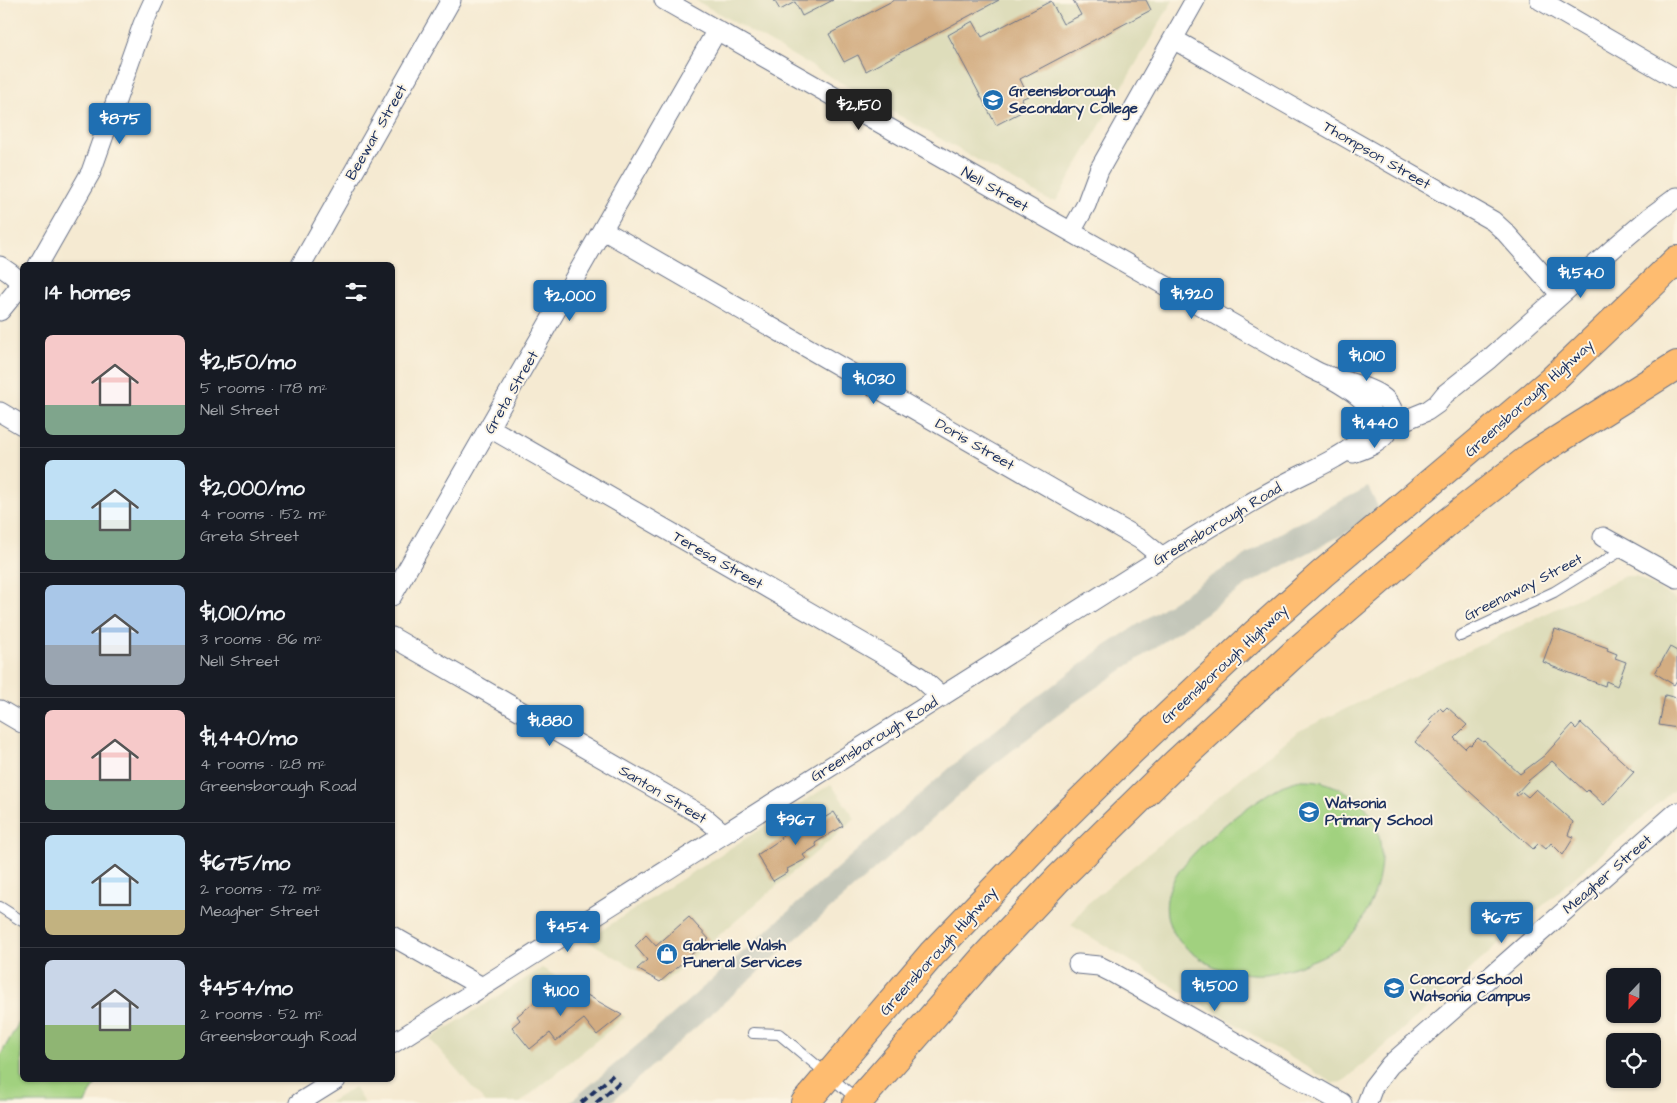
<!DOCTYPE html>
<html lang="en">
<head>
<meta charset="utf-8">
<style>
	body { margin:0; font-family:"Architects Daughter",sans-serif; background:#242831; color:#f1f3f6; height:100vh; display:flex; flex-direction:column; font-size:19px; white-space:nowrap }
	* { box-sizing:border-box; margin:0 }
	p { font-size:16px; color:#9ea1a6 }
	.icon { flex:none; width:28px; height:28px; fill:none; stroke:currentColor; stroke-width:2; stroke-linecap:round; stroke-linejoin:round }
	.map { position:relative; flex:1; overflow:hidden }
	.details { position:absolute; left:20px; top:262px; width:375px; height:820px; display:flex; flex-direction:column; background:#171b24; border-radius:8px; box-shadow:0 1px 4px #0004 }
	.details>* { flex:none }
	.needle { width:32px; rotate:202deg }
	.fabs { position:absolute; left:1606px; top:968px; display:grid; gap:10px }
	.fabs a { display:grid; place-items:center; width:55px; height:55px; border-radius:8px; background:#171b24; box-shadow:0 1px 4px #0004; font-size:25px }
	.price { position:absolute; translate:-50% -42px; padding:0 11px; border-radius:5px; background:#1f6fb2; color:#fff; font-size:16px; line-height:32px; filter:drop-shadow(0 1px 2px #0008) }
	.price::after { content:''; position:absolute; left:50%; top:30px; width:15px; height:11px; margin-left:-8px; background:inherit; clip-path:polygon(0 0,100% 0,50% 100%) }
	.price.current { background:#222; color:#fff }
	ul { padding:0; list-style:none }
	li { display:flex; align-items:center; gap:15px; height:125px; padding:0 25px }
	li+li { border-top:1px solid #363941 }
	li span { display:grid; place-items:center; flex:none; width:140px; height:100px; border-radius:8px; color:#555 }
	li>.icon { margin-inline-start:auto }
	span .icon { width:60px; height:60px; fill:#fffc; stroke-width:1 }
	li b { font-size:21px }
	h2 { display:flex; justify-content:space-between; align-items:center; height:60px; padding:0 25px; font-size:21px }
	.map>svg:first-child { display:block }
	.built { fill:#deddbb }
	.industrial { fill:#c3c6b9 }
	.green { fill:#a1d17f; stroke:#5e806e }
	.building { fill:#d3ad82 }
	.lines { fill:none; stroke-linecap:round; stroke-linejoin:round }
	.service-casing { stroke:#677087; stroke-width:12 }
	.minor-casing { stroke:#677087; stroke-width:21 }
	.trunk-casing { stroke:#677087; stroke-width:30 }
	.service { stroke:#fff; stroke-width:10 }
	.minor { stroke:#fff; stroke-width:19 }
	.trunk { stroke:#febc70; stroke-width:28 }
	.rail { stroke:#1b2f5e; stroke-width:4; stroke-dasharray:8 4; stroke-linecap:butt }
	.labels { text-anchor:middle; stroke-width:4; stroke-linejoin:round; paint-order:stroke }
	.poi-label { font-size:15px; font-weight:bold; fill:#1b2f5e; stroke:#fcf5e5; text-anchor:start }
	.street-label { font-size:15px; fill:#1b2f5e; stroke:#fcf5e5 }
</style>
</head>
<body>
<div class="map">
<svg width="1677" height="1103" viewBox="0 0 1677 1103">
	<rect width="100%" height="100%" fill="#fcf5e5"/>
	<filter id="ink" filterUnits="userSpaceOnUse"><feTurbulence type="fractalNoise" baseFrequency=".02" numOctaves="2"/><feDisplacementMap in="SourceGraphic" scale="10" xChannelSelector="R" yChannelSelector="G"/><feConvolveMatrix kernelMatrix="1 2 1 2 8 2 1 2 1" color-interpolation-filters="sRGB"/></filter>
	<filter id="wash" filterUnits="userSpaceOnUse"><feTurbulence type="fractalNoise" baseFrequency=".0096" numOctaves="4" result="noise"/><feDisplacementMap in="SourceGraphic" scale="20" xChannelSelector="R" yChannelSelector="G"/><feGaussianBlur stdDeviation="1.12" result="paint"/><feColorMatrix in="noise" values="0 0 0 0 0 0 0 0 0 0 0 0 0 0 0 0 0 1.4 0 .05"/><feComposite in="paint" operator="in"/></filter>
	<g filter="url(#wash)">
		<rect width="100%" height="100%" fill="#f5ead2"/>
		<path class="built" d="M695 0H1173L1056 201H1050Z
			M1625 576H1636L1677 600V787L1343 1082 1333 1083 1071 925 1087 904 1297 732Z
			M831 784 855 819 662 984 586 940Z
			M542 968 625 1017 520 1103H486L430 1039Z
			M354 1087 364 1103H329Z"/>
		<path class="industrial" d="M1368 487 1379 509 1361 525 1247 585 1072 704 991 767 610 1103H569L654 1031 953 765 1024 707 1105 646 1201 583 1292 526Z"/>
		<path class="green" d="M1300 780C1307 780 1315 780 1322 782 1333 785 1355 795 1362 803 1398 842 1378 911 1343 944 1328 957 1287 971 1266 974 1254 975 1241 973 1229 971 1211 968 1196 956 1183 945 1178 941 1176 935 1172 930 1164 915 1165 898 1172 883 1187 851 1248 804 1278 788 1285 784 1293 782 1300 780Z
			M22 1017V1080H98L85 1103H0V1056Z"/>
		<g id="blocks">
			<path class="building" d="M774 0H833L802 16 795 2 780 10Z
				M894 0H999L866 71 858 55 844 62 829 34Z
				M1073 0H1146L1151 10 1020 79 1028 96 1021 99 1027 109 996 125 948 35 973 21 982 37 1051 1 1063 24 1081 15Z
				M1555 629 1608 648 1607 650 1617 654 1615 658 1626 662 1617 686 1606 681 1605 686 1551 666V665L1543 662Z
				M1670 647 1677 651V680L1674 685 1655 673Z
				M1665 695 1677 698V728L1659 725Z
				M1447 707 1467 725 1454 738 1465 748 1469 744 1471 745 1478 738 1483 742 1484 741 1520 774 1545 755 1572 725 1576 729 1581 723 1634 772 1604 805 1588 790 1586 792 1552 761 1528 781 1516 794 1517 796 1522 792 1528 797 1536 789 1573 822 1568 835 1574 837 1563 855 1551 843 1546 849 1539 843 1533 849 1415 742 1432 723 1429 720 1440 708 1443 711Z
				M834 812 843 826 815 843 817 846 803 855 806 859 787 869 788 872 773 881 757 855 781 839 780 837 803 823 806 829Z
				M689 917 709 939 660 982 637 969 647 960 635 946 646 935 656 946Z
				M561 987 574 1004 587 995 622 1015 597 1035 584 1019 556 1041 550 1033 530 1049 512 1027 520 1020 517 1016 550 990 553 993Z"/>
		</g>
	</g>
	<g filter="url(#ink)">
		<use href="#blocks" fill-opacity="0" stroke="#677087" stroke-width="1"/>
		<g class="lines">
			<g class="service-casing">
				<path id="service" d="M1460 636 1554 592 1624 549
					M0 907 22 921
					M753 1033 779 1034 858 1100"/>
			</g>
			<g class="minor-casing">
				<path id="minor" d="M664 0 1310 368C1316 371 1321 374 1328 376 1348 383 1407 392 1390 427 1383 442 1368 448 1353 453
					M1540 0 1677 79
					M1173 39 1493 221 1505 232 1561 295
					M603 230 1141 540 1162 557
					M1071 232 1086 205 1099 170 1195 0
					M38 265 91 172 143 24 154 0
					M301 265 451 0
					M0 266 10 273 22 283
					M0 311 22 284
					M0 412 22 425
					M1381 418 1393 420H1405L1427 411 1437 404 1445 394 1489 359 1616 246 1650 217 1677 197
					M490 428 896 662 920 677 942 697
					M1603 537 1677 578
					M392 596 717 30
					M392 637 682 804 703 816 724 834
					M0 710 22 723
					M392 936 482 987
					M1078 964 1099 966 1113 973 1342 1103
					M392 1044 1162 557C1200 533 1238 509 1277 488 1296 477 1316 469 1335 458 1346 452 1371 436 1373 423 1376 402 1342 385 1327 376
					M299 1103 336 1080
					M1367 1103 1373 1087 1390 1065 1677 812"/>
			</g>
			<g class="trunk-casing">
				<path id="trunk" d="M805 1103 932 954 1058 823 1132 750 1255 634 1322 574 1551 381 1677 260
					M857 1103 984 958 1058 879 1176 763 1298 650 1444 525 1532 456 1677 365"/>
			</g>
			<use href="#service" class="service"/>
			<use href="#minor" class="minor"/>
			<use href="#trunk" class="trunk"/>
			<path class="rail" d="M581 1103 613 1075
				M596 1103 620 1082"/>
		</g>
	</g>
	<defs>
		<g id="school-disc" transform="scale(1.125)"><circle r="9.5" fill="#1f6fb2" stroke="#fcf5e5"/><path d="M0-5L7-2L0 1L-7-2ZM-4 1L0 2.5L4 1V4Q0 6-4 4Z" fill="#fff"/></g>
		<g id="shop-disc" transform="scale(1.125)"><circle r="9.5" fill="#1f6fb2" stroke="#fcf5e5"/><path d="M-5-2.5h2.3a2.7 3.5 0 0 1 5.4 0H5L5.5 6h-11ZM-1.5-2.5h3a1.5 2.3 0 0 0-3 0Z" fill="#fff"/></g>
	</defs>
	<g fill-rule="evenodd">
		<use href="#school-disc" x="993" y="100"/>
		<use href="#school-disc" x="1309" y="812"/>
		<use href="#shop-disc" x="667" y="954"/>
		<use href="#school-disc" x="1394" y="988"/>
	</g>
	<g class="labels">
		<g class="poi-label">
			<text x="1009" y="96">Greensborough<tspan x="1009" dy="17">Secondary College</tspan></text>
			<text x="1325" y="808">Watsonia<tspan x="1325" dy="17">Primary School</tspan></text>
			<text x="683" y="950">Gabrielle Walsh<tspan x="683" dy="17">Funeral Services</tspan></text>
			<text x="1410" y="984">Concord School<tspan x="1410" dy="17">Watsonia Campus</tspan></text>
		</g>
		<g class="street-label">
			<text transform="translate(376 132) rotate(-60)" y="5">Beewar Street</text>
			<text transform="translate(1377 155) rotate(30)" y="5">Thompson Street</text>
			<text transform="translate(995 189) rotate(30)" y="5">Nell Street</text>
			<text transform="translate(511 392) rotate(-60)" y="5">Greta Street</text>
			<text transform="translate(1529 398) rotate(-42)" y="5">Greensborough Highway</text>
			<text transform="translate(975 444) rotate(30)" y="5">Doris Street</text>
			<text transform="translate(1217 524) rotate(-31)" y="5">Greensborough Road</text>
			<text transform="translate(718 560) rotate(30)" y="5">Teresa Street</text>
			<text transform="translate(1523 587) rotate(-27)" y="5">Greenaway Street</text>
			<text transform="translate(1224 664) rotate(-43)" y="5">Greensborough Highway</text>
			<text transform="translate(874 739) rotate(-32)" y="5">Greensborough Road</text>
			<text transform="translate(663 794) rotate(31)" y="5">Santon Street</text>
			<text transform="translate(1607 874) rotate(-41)" y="5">Meagher Street</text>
			<text transform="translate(938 951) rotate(-48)" y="5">Greensborough Highway</text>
		</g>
	</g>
</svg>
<div class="fabs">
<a><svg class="needle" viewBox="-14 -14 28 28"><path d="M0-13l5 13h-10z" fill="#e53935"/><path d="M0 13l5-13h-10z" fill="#9ea1a6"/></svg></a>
<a><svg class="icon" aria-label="locate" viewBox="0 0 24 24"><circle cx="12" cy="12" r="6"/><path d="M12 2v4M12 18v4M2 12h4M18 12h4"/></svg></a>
</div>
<b class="price current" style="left:859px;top:131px">$2,150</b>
<b class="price" style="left:120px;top:145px">$875</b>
<b class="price" style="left:1581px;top:299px">$1,540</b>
<b class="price" style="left:1192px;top:320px">$1,920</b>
<b class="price" style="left:570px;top:322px">$2,000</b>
<b class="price" style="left:1367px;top:382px">$1,010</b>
<b class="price" style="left:874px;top:405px">$1,030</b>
<b class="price" style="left:1375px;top:449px">$1,440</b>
<b class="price" style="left:550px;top:747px">$1,880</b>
<b class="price" style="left:796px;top:846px">$967</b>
<b class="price" style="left:1502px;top:944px">$675</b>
<b class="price" style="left:568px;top:953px">$454</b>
<b class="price" style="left:1215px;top:1012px">$1,500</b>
<b class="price" style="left:561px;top:1017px">$1,100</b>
<section class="details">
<h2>14 homes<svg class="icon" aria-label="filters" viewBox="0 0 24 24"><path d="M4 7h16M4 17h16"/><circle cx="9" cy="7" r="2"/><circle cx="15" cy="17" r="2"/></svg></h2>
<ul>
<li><span style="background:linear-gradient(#f6c9c9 70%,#7fa58c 0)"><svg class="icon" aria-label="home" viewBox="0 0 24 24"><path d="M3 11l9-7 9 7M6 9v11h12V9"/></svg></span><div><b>$2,150/mo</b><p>5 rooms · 178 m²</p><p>Nell Street</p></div></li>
<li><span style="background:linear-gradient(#bfe0f5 60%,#7fa58c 0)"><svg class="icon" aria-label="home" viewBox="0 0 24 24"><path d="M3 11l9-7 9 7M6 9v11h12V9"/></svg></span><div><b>$2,000/mo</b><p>4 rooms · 152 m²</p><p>Greta Street</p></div></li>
<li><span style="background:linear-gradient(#a9c7e8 60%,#9aa5b1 0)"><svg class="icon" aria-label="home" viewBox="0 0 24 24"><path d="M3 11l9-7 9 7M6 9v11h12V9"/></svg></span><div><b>$1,010/mo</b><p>3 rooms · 86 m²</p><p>Nell Street</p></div></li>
<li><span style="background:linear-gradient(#f6c9c9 70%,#7fa58c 0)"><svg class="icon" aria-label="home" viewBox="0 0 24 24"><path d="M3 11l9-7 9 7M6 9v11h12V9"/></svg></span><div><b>$1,440/mo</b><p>4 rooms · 128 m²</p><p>Greensborough Road</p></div></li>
<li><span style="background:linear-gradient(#bfe0f5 75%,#c2b280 0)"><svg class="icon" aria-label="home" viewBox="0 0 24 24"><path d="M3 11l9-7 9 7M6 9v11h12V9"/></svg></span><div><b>$675/mo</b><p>2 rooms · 72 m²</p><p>Meagher Street</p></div></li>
<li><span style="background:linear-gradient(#c9d6e8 65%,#8fb573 0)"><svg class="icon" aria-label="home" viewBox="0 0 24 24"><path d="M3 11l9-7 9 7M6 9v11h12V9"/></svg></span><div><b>$454/mo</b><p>2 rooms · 52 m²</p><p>Greensborough Road</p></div></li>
</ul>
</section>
</div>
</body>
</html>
